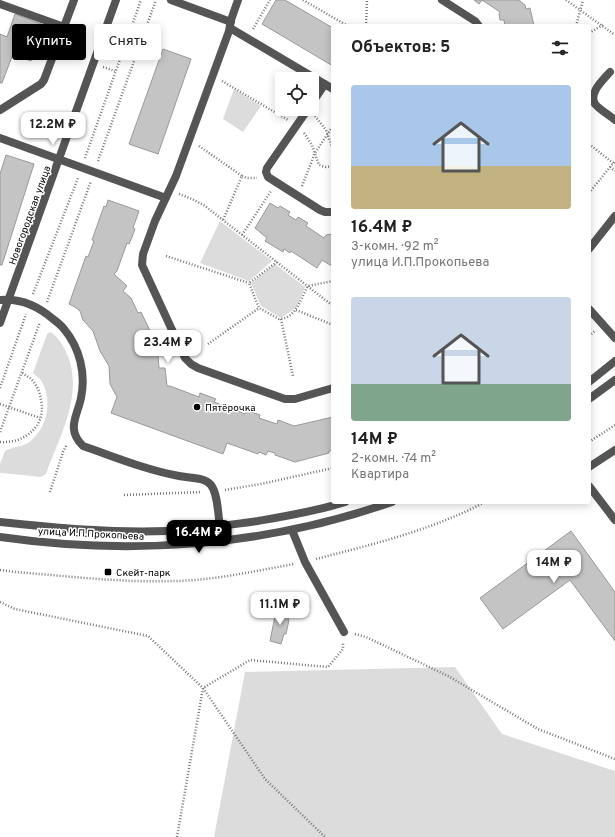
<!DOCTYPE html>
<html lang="ru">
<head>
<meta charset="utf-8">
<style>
	body { margin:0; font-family:Overpass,sans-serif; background:#f2f2f2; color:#222; height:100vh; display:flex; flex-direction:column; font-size:15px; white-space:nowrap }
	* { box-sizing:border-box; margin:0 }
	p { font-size:13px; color:#767676 }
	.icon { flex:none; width:22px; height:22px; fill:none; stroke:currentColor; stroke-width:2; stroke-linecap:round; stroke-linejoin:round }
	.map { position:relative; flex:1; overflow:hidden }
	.side { position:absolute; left:331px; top:24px; width:260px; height:480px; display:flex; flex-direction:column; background:#fff; border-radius:4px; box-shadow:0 2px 10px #0003 }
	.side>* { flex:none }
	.guide { position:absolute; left:12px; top:24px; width:259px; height:36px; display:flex; gap:8px }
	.tools { position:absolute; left:275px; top:72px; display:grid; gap:8px }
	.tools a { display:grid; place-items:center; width:44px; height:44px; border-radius:4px; background:#fff; box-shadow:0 2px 10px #0003; font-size:20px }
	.price { position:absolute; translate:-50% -34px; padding:0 9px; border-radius:8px; background:#fff; color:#222; font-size:13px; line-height:26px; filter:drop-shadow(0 1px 2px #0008) }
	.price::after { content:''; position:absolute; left:50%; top:24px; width:12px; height:9px; margin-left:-6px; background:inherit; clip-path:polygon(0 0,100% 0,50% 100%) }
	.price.active { background:#000; color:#fff }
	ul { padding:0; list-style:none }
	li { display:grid; align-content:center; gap:8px; height:212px; padding:0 20px }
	li span { display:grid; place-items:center; height:124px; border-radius:4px; color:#555 }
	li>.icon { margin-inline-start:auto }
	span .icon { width:72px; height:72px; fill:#fffc; stroke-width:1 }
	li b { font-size:17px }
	h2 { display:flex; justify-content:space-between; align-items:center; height:48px; padding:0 20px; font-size:17px }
	.pill { padding:0 14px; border-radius:4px; background:#fff; box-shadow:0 2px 10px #0003; font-size:14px; line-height:36px }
	.pill.active { background:#000; color:#fff }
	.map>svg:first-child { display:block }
	.green { fill:#dcdcdc }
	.building { fill:#c4c4c4; stroke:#999 }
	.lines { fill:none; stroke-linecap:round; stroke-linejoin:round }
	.path { stroke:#777; stroke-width:2.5; stroke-dasharray:1 2; stroke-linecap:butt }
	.service { stroke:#555; stroke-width:8 }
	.minor { stroke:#555; stroke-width:8 }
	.tertiary { stroke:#555; stroke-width:8 }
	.poi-dot { fill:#000; stroke:#fff; stroke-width:1.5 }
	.labels { text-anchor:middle; stroke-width:3; stroke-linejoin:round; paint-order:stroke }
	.street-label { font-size:10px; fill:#000; stroke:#fff }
	.poi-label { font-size:10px; fill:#000; stroke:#fff; text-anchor:start }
</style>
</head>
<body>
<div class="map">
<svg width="615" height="837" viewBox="0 0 615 837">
	<rect width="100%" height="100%" fill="#fff"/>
	<path class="green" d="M234 89 261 106 243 132 223 119Z
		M220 221 272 261 249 281 200 263Z
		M275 264 305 287 297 307 281 318 261 306 251 283Z
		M50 332C56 335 61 342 64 348 87 389 60 435 46 474L41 477 2 473H0V464L5 451C12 447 21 447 28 443 47 430 53 401 42 382 40 378 36 376 33 373L47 334Z
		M455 667 502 734 615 771V837H214L245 672Z"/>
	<path class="building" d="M276 0H285L333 28V66L262 24Z
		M474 0H519L525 5 526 9 530 8 534 26H505L504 20H500L499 14 500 12 482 0 479 4Z
		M15 14 44 25 31 61 13 54 2 83H0V34L7 37Z
		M163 49 191 59 158 154 129 144Z
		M6 155 34 164 2 265H0V174Z
		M108 200 139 211 133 228 135 229 132 237 129 244 127 243 117 271 114 274 127 286 123 291 131 298 138 313 141 312 154 339 151 341 158 355 159 368H165L167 386H170L199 397 200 393 216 399 214 402 245 414 246 410 260 415 259 418 277 424 278 420 294 426 333 417V450L329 451V453L295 462 275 455V453L268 451 266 455 259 452 258 454 227 443 223 454 111 413 117 397 110 384 109 366 100 351 93 331 83 320 80 311 75 307 69 304 86 256 88 257 94 241 92 240 104 206 106 207Z
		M270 203 278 208 280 206 290 212 288 215 296 220 298 217 308 223 306 226 324 238 326 235 332 234 333 237V266L332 264 330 265 322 260 317 268 291 251 290 253 284 249 283 252 265 241 267 238 255 228Z
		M571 531 615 592V641L570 580 503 629 480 598Z
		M279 608 290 610 288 620H289L286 634H284L281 644 270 641 275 616 277 617Z"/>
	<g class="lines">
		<path class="path" d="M303 0 348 26
			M566 0 615 35
			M366 26 367 0
			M576 26 583 0
			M253 29 270 0
			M589 33 603 25
			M103 67 115 71
			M222 81 288 120
			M315 116 326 130 333 150
			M304 133 312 145 319 165 326 167 333 166
			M589 144 613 163
			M199 146 242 176 223 220
			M85 158 141 0
			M98 161 156 0
			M610 167 615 171
			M242 176 247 178H257
			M302 186 315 153 333 126
			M589 193 615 161
			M179 194 192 199 205 206 333 306
			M242 235 271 191
			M166 256 249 283
			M277 262 249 283 259 308 279 319C297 318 300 299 308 286L333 281
			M33 294 78 178
			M47 302 91 181
			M296 310 333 325
			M281 319 293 376
			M589 336 595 331
			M208 344 259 308
			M0 388 26 314
			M0 404 40 418
			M0 432 40 322
			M0 442C24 444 47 426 41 400 40 393 37 385 32 380 29 377 25 375 21 372
			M589 442 615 425
			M225 490 261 484 333 468
			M50 492 63 452 67 444
			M124 495 202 492
			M316 559C374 544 432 530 485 502
			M0 570 15 572C68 576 123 583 176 581 216 580 255 571 294 564
			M0 602 15 609 148 636 203 688 265 779 325 837
			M355 634 366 637 448 676 538 729 615 759
			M177 837 203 688 250 660 328 667 343 649V642"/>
		<path class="service" d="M171 0 231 22
			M238 0 231 20 229 31 176 176 155 221 143 254 142 265 185 358 191 364 198 368 285 399H295L333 388
			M442 0 475 21 479 26
			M0 4 64 27
			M230 28 333 89
			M610 72C604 79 588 93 595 104 600 110 609 115 615 120
			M312 103 325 84
			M308 109 267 168 266 172 268 177 320 210 325 212H333
			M0 110 41 84 44 80 74 0
			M0 138 166 198
			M589 249 615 216
			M0 300C20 298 38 306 53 319 57 322 61 325 64 329 80 348 86 374 81 398 77 417 66 429 83 446 115 457 146 470 179 476 189 478 204 477 211 485 218 494 218 515 220 527
			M589 309 615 338
			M589 467 615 450
			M589 486 615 520
			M292 530 305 562 344 632"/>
		<path class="minor" d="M0 323 116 0"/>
		<path class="tertiary" d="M589 382 615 361
			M589 399 615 380
			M0 522C56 528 111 533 167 531 198 530 228 525 258 521 287 516 317 511 345 502
			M0 537C132 556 266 546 392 502"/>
	</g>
	<g class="poi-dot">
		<circle cx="197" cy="407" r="4"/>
		<rect x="104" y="568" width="8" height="8" rx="2"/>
	</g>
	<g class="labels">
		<g class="street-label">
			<text transform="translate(29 215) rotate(-70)" y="4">Новогородская улица</text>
			<text transform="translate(91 533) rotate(3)" y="4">улица И.П.Прокопьева</text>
		</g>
		<g class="poi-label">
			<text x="205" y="411">Пятёрочка</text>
			<text x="116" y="576">Скейт-парк</text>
		</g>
	</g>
</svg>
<div class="tools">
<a><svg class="icon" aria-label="locate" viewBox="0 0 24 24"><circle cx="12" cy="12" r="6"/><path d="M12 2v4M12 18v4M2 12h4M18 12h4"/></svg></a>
</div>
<b class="price" style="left:53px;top:146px">12.2M ₽</b>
<b class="price" style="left:168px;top:364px">23.4M ₽</b>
<b class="price active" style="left:199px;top:554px">16.4M ₽</b>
<b class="price" style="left:554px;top:584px">14M ₽</b>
<b class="price" style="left:280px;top:626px">11.1M ₽</b>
<div class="guide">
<a class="pill active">Купить</a>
<a class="pill">Снять</a>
</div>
<section class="side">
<h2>Объектов: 5<svg class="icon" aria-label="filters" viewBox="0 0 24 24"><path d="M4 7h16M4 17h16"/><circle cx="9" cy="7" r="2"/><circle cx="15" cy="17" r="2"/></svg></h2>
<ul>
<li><span style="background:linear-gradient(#a9c7e8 65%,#c2b280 0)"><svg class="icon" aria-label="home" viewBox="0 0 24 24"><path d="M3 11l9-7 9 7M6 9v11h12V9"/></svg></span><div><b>16.4M ₽</b><p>3-комн. · 92 m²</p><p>улица И.П.Прокопьева</p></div></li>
<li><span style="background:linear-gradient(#c9d6e8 70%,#7fa58c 0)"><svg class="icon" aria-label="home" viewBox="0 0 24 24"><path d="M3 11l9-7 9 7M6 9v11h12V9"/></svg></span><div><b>14M ₽</b><p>2-комн. · 74 m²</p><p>Квартира</p></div></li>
</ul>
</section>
</div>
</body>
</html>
